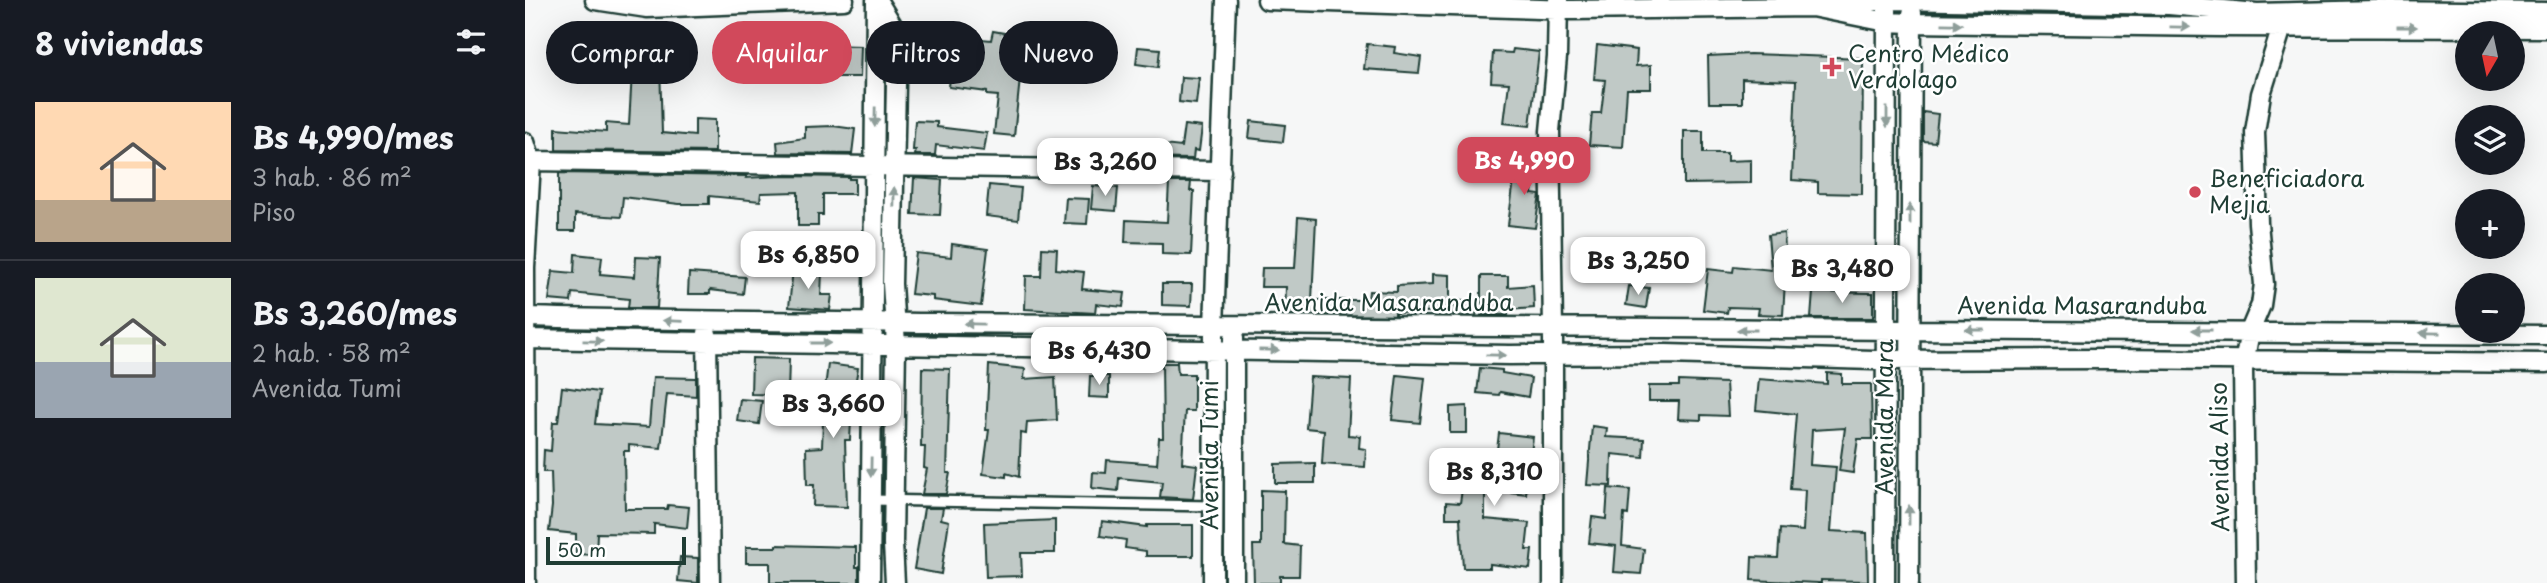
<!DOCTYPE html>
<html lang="es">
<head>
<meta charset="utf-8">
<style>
	body { margin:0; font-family:"Playpen Sans",sans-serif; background:#242831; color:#f1f3f6; height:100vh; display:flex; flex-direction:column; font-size:26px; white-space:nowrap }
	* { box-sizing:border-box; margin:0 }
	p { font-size:23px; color:#9ea1a6 }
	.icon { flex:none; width:38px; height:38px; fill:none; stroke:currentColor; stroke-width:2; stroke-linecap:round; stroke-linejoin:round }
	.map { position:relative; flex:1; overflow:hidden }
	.panel { display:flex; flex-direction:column; background:#171b24; width:525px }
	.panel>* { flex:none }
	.guide { position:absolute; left:21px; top:21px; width:665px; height:63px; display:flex; gap:14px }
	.needle { width:46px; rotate:189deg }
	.fabs { position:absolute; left:1930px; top:21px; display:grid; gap:14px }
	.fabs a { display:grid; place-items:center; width:70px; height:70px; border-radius:50%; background:#171b24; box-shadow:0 7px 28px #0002; font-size:35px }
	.scale { position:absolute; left:21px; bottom:18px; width:140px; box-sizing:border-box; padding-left:7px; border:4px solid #1f3d34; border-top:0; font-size:19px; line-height:24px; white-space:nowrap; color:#1f3d34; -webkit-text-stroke:5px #fff; paint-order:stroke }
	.price { position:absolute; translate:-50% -60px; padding:0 16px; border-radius:14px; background:#fff; color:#222; font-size:23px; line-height:46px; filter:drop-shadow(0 2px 4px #0008) }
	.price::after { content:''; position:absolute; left:50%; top:42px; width:21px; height:16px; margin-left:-10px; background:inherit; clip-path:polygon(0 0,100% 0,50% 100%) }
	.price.selected { background:#d1495b; color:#fff }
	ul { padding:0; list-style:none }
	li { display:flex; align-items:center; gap:21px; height:175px; padding:0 35px }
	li+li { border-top:2px solid #363941 }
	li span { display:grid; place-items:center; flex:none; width:196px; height:140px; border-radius:0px; color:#555 }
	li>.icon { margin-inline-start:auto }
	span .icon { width:84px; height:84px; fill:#fffc; stroke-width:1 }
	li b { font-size:30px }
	h2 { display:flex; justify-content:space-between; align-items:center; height:84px; padding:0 35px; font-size:30px }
	.pill { padding:0 24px; border-radius:32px; background:#171b24; box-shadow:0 7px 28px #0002; font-size:24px; line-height:63px }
	.pill.selected { background:#d1495b; color:#fff }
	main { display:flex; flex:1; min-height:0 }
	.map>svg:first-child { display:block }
	.building { fill:#c0c9c6; stroke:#1f3d34; stroke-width:2 }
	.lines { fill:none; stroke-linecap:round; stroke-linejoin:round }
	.service-casing { stroke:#1f3d34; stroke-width:14 }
	.minor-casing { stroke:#1f3d34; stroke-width:23 }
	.service { stroke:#fff; stroke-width:9 }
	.minor { stroke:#fff; stroke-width:18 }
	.oneway { fill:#8f9e9a }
	.poi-dot { fill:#d1495b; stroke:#fff; stroke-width:2.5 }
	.labels { text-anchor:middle; stroke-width:5; stroke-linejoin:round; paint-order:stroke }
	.poi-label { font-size:23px; fill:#1f3d34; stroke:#fff; text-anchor:start }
	.street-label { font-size:23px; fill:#1f3d34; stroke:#fff }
</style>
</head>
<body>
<main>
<section class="panel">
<h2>8 viviendas<svg class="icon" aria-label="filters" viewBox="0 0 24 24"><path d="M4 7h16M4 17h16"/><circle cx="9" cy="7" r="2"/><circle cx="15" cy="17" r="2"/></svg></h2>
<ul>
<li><span style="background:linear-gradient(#ffd9b3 70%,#b9a48a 0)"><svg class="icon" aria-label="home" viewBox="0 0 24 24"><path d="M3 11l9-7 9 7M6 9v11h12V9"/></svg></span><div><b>Bs 4,990/mes</b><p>3 hab. · 86 m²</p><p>Piso</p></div></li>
<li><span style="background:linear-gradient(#dfe7d0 60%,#9aa5b1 0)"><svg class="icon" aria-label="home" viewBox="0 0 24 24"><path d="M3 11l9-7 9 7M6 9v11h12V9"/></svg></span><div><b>Bs 3,260/mes</b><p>2 hab. · 58 m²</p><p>Avenida Tumi</p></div></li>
</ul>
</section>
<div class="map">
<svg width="2022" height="583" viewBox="0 0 2022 583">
	<rect width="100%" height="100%" fill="#f6f7f7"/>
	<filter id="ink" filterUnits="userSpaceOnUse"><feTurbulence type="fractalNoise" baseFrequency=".0143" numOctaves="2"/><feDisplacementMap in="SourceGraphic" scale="14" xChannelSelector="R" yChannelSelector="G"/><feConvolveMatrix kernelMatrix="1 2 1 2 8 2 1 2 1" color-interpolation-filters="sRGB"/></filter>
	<g filter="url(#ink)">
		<path class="building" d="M52 23 107 29V25H136V32H162L163 65 135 63 137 133 170 136V119L190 120V152L31 150V128L81 132V123L104 125 107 72 48 66Z
			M279 28 302 32 300 45 336 46 335 77H305V70L224 60 225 37 252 38 254 30 278 33Z
			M392 28 427 33 426 36 466 40 468 31 496 36V40L531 44 527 74 496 69 489 136 469 134 473 96 462 95V92L424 87 426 69 387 65Z
			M842 44 870 47 869 53 896 57 894 73 839 69Z
			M1072 45 1112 50 1111 66 1126 65V89H1102L1098 147 1064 145 1067 113H1076L1080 80 1069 79Z
			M613 47 635 49 633 67 611 64Z
			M988 49 1014 52 1005 126 979 123 984 83 966 82 968 52 987 53Z
			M1225 54 1338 58 1337 194 1293 193V182L1267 180 1271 81 1217 79V103H1184L1183 56Z
			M656 77 674 78 671 104 654 102Z
			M1398 112 1413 114 1410 142 1398 141Z
			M390 121 412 122V127L462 133 459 151 411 145 410 155H390L391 150H388Z
			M726 121 760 125 758 142 724 138Z
			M659 125 677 127 674 151 669 150 668 159 601 158 603 141 656 147Z
			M308 126 330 129 327 154 253 153 252 142 280 138V127Z
			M1159 131H1178V153H1202V161L1226 160V183L1159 184Z
			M571 141 600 144 598 158 570 155Z
			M988 163 1010 165 1007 194 1015 195 1010 228 983 225 989 180H986Z
			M34 173 222 176 221 178 257 176 324 177V179H330V194H298V215H293V226H273V192L236 193 235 201 184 196V204H154L98 197 96 217 50 214V231H34Z
			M389 178 417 180 415 215 387 214Z
			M644 182H666L665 191H669L666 255 637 254V243L600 242 601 220 642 222Z
			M464 185 496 188 493 220 461 216Z
			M568 186 593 188 591 211 566 209Z
			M541 198 564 199 562 224 539 223Z
			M773 217 791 219 787 300H843L844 291 872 292V286L908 284V274L925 275V311L870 313V316L760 315 761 287H736L737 268H770Z
			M1259 233 1261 264 1258 315 1233 314 1234 308 1203 307 1202 313 1178 310 1183 269 1208 272 1209 266 1246 270 1243 235Z
			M427 244 463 249 456 306 408 300V296L386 294 391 253 426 257Z
			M1155 246 1180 249 1178 266 1153 264Z
			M517 248 532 249 531 269 559 272 557 289 600 293 598 307 571 304 570 313 500 309 501 276H516Z
			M50 254 77 257 75 274 110 277 111 257 135 258 132 308H103L104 299 47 293 46 302 24 300 28 271 49 273Z
			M268 269 297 272 296 295H307L305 310 264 307Z
			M164 273 220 277 218 294 185 290V294H163Z
			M956 276H983V287L1008 285 1009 308 983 310V315H956Z
			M637 284H667L666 306 637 305Z
			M1104 286 1124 288 1121 308 1101 305Z
			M1288 292 1348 293V318H1286Z
			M930 300 953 303 951 316H928Z
			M227 358 264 359 263 395 226 394Z
			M637 363H652L653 374H669V411H660L657 463 672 465 668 499 635 497 637 482 594 478 593 491 567 488 568 472 581 473 582 460 632 464 634 438H638Z
			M303 364 333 368 327 402 325 440H320L322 507 288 506 289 485H282L281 448 297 447 299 396Z
			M464 365 500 369 499 379 530 377 532 420 502 422 501 434 496 433 494 477 481 473V477L458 474 464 430H461Z
			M397 368 425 369 422 473H425L421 494H397L402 469 399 468 400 447H396Z
			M955 368 977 370V373L1006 378 1003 397 975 392 974 395 952 393Z
			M1302 373 1317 374V384H1346L1347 439H1333L1328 473 1314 471 1320 428 1287 430 1285 465 1311 467 1306 531 1342 533 1343 581 1296 580V583H1293L1226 580 1227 557 1253 558 1255 529 1278 531 1280 490 1265 489 1271 414 1231 410 1234 379 1302 384Z
			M872 375 900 378 895 423 867 420Z
			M565 376H584V398L564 397Z
			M128 377 171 378V396L142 394 136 448 104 445V451H99L100 509H142L143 505 164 507 162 528 129 524V534L72 533 71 555 51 554V534L24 531 27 506 26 472H18L19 450 26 451 28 422H33L37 387 74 392 70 424 124 427Z
			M785 377 826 379 823 435 835 436 834 448 841 449 840 467 797 464 799 430 781 428Z
			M1154 381 1201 383 1203 416 1176 415V420L1153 419 1154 401H1124V386H1154Z
			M215 399 237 401 234 424 212 421Z
			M942 406V433H925V407Z
			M1067 426 1082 428 1081 437 1119 439 1118 457 1087 454 1086 486 1062 485Z
			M974 433 1008 437 1001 494 960 489V519L1004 523 1001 550H1007L1005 569 965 564V568H938L935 518H921V502L935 503 941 462 970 466Z
			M790 463V483H750V464Z
			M1083 488 1105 490 1103 515 1099 514 1097 546 1119 549 1116 574 1089 572 1091 546 1064 543 1067 517 1081 519Z
			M736 490 760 491 759 544 775 546 774 576H755V583H729L728 545H736Z
			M399 508H418L416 519 424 521 416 574 389 569Z
			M530 520V553H496L497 576 461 577 459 523Z
			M577 521 622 527V525H668V556H621V551L600 548 601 540 575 536Z
			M252 545 331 547V567H334V583H245V563H221V547H252Z
			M155 557 173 558V583L153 581Z"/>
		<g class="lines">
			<g class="service-casing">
				<path id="service" d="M346 500 688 506"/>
			</g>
			<g class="minor-casing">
				<path id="minor" d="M70 0 122 8 319 0
					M352 0 372 33 367 284 371 344 368 544 370 583
					M742 0 1047 10 1287 7 1361 0
					M1369 0 1644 5 1732 13 1850 10 2022 12
					M1287 7 1362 22 1386 23 1694 27 2022 28
					M0 142 6 161 0 268 1 583
					M6 161 696 171
					M0 317C136 321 271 321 406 323 945 330 1483 327 2022 335
					M182 333 185 583
					M709 338V583
					M0 339 985 355 1141 354 1348 360 1586 359 2022 363
					M345 583 351 0
					M688 583 689 327 701 0
					M1028 583V329L1025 131 1032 57 1033 0
					M1360 583 1362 10
					M1384 583 1387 13
					M1721 583 1718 369 1725 331 1736 305 1739 284 1733 223 1730 132 1736 94 1757 27V16"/>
			</g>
			<use href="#service" class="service"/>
			<use href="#minor" class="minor"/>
		</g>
		<defs><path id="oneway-solid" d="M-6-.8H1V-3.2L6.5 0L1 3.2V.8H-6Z" transform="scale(1.75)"/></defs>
		<g class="oneway">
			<use href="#oneway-solid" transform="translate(1427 24) rotate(1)"/>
			<use href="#oneway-solid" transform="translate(1655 27) rotate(1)"/>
			<use href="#oneway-solid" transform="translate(1882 27)"/>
			<use href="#oneway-solid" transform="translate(350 117) rotate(91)"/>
			<use href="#oneway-solid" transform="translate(1362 117) rotate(90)"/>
			<use href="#oneway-solid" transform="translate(369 197) rotate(-89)"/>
			<use href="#oneway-solid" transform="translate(1385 214) rotate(-90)"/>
			<use href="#oneway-solid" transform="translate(148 321) rotate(-178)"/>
			<use href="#oneway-solid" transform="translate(449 324) rotate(-179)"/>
			<use href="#oneway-solid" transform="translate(1222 330) rotate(-180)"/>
			<use href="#oneway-solid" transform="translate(1450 330) rotate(-180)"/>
			<use href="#oneway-solid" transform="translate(1677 330) rotate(-180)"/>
			<use href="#oneway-solid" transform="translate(1905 333) rotate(-179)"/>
			<use href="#oneway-solid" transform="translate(68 341) rotate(1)"/>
			<use href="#oneway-solid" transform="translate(296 343)"/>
			<use href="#oneway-solid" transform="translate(744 350) rotate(1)"/>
			<use href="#oneway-solid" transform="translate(971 355) rotate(1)"/>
			<use href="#oneway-solid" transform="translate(346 467) rotate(91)"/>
			<use href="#oneway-solid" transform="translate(1384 515) rotate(-90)"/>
		</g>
	</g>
	<g class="poi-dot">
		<path d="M1303.5 56.5h7v7h7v7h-7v7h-7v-7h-7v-7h7z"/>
		<circle cx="1670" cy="192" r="7"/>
	</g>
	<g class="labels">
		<g class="poi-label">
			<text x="1323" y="62">Centro Médico<tspan x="1323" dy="26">Verdolago</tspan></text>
			<text x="1684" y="187">Beneficiadora<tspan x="1684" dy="26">Mejia</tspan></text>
		</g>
		<g class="street-label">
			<text x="864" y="311">Avenida Masaranduba</text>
			<text x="1557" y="314">Avenida Masaranduba</text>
			<text transform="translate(1360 417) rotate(-90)" y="8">Avenida Mara</text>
			<text transform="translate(685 455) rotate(-90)" y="8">Avenida Tumi</text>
			<text transform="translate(1695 457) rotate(-91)" y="8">Avenida Aliso</text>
		</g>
	</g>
</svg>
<div class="fabs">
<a><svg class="needle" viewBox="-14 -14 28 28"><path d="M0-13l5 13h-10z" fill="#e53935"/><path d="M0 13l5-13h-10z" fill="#9ea1a6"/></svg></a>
<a><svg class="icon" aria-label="layers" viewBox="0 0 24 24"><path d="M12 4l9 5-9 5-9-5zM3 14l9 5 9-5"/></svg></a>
<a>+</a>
<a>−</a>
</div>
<div class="scale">50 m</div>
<b class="price selected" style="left:999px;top:197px">Bs 4,990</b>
<b class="price" style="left:580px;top:198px">Bs 3,260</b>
<b class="price" style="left:283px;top:291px">Bs 6,850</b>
<b class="price" style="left:1113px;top:297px">Bs 3,250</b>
<b class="price" style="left:1317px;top:305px">Bs 3,480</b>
<b class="price" style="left:574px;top:387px">Bs 6,430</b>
<b class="price" style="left:308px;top:440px">Bs 3,660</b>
<b class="price" style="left:969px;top:508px">Bs 8,310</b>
<div class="guide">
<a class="pill">Comprar</a>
<a class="pill selected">Alquilar</a>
<a class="pill">Filtros</a>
<a class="pill">Nuevo</a>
</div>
</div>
</main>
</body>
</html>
